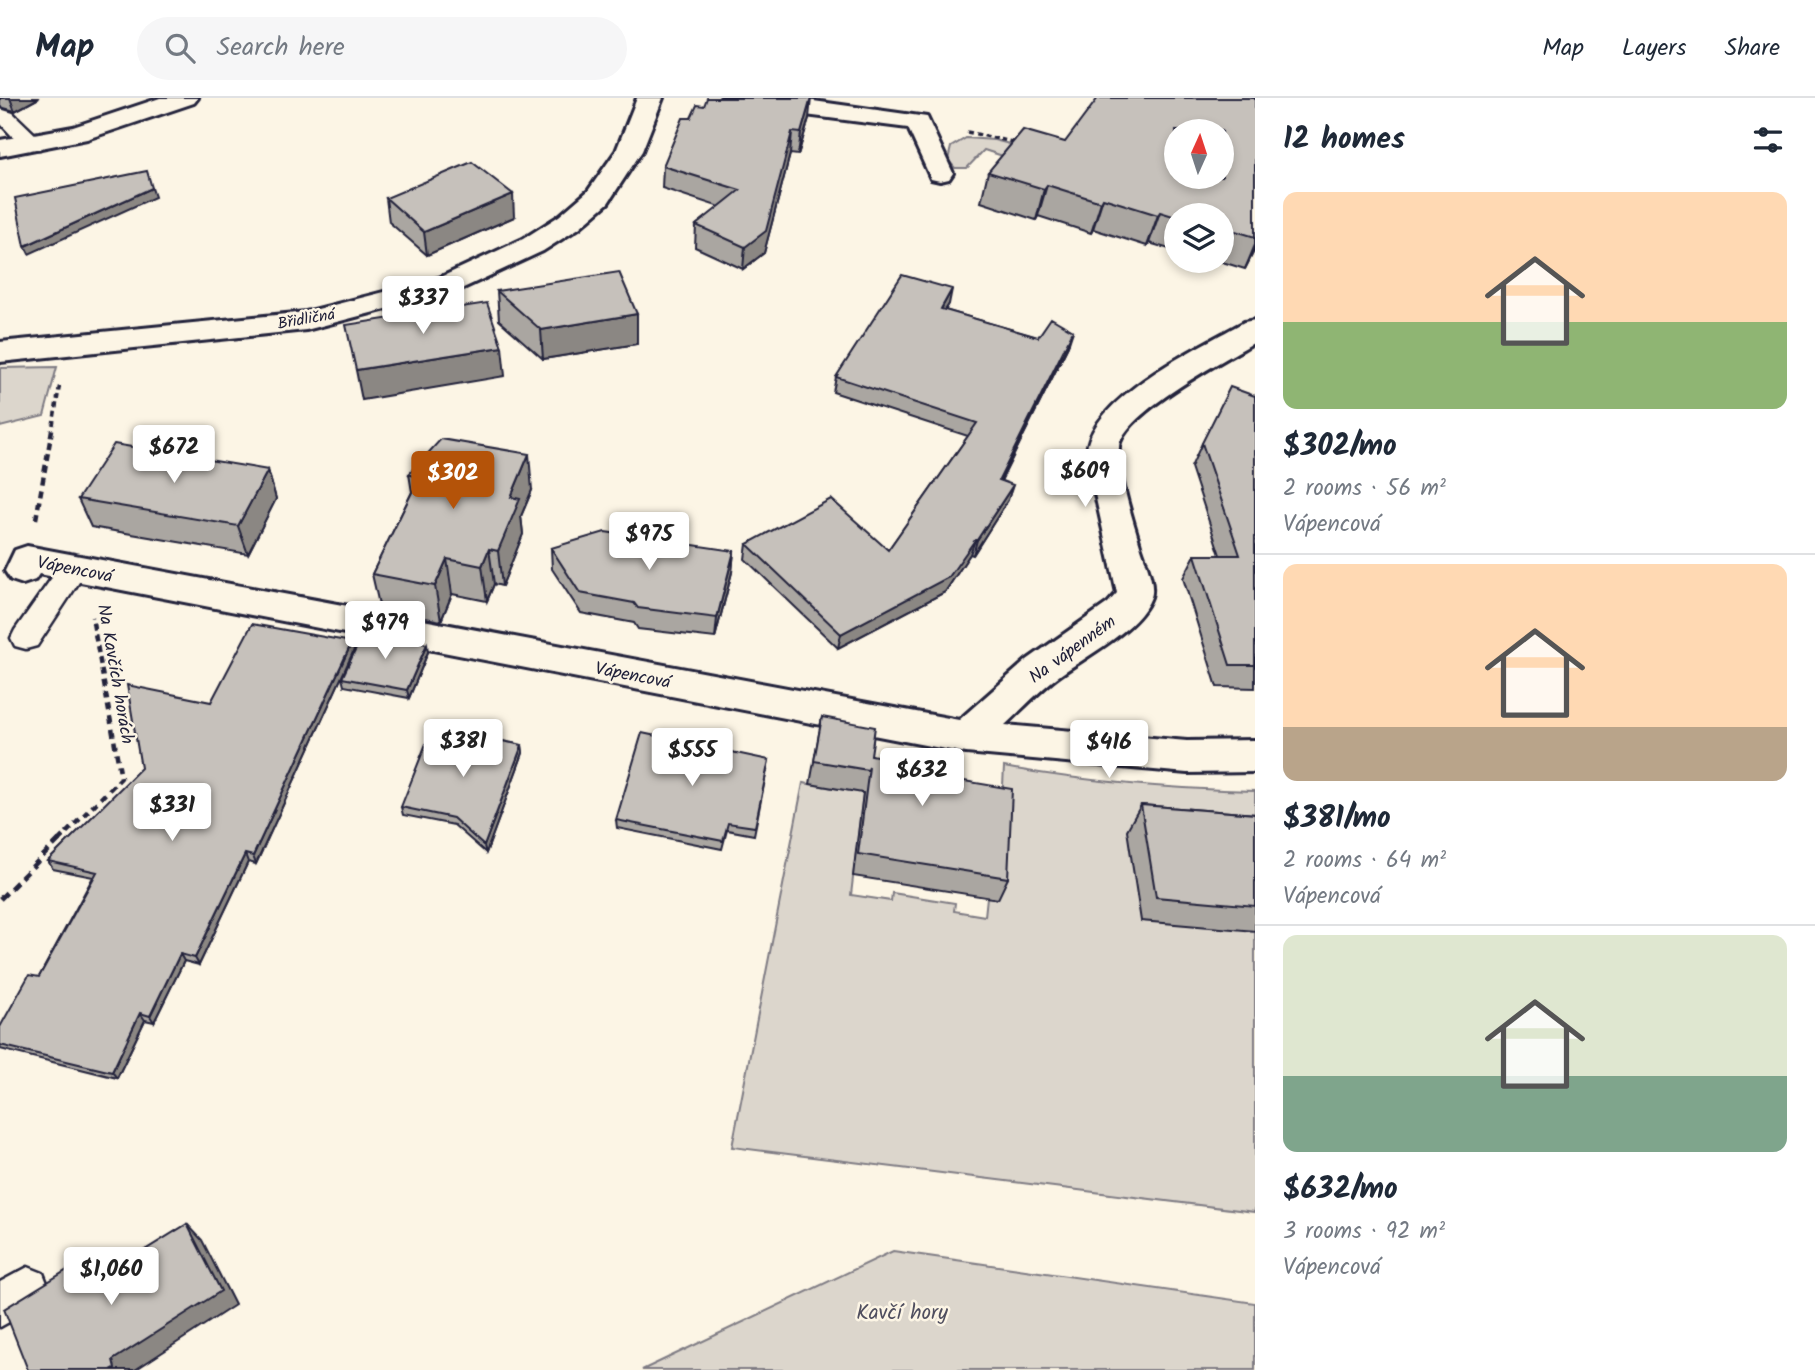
<!DOCTYPE html>
<html lang="en">
<head>
<meta charset="utf-8">
<style>
	body { margin:0; font-family:Kalam,sans-serif; background:#f6f6f7; color:#1f2937; height:100vh; display:flex; flex-direction:column; font-size:26px; white-space:nowrap }
	* { box-sizing:border-box; margin:0 }
	p { font-size:23px; color:#747a83 }
	.icon { flex:none; width:38px; height:38px; fill:none; stroke:currentColor; stroke-width:2; stroke-linecap:round; stroke-linejoin:round }
	.map { position:relative; flex:1; overflow:hidden }
	.drawer { display:flex; flex-direction:column; background:#fff; width:560px }
	.drawer>* { flex:none }
	.needle { width:46px; rotate:3deg }
	.tools { position:absolute; left:1164px; top:21px; display:grid; gap:14px }
	.tools a { display:grid; place-items:center; width:70px; height:70px; border-radius:50%; background:#fff; box-shadow:0 4px 10px #0003; font-size:35px }
	.price { position:absolute; translate:-50% -60px; padding:0 16px; border-radius:7px; background:#fff; color:#222; font-size:23px; line-height:46px; filter:drop-shadow(0 2px 4px #0008) }
	.price::after { content:''; position:absolute; left:50%; top:42px; width:21px; height:16px; margin-left:-10px; background:inherit; clip-path:polygon(0 0,100% 0,50% 100%) }
	.price.selected { background:#b45309; color:#fff }
	ul { padding:0; list-style:none }
	li { display:grid; align-content:center; gap:14px; height:371px; padding:0 28px }
	li+li { border-top:2px solid #e0e1e3 }
	li span { display:grid; place-items:center; height:217px; border-radius:14px; color:#555 }
	li>.icon { margin-inline-start:auto }
	span .icon { width:126px; height:126px; fill:#fffc; stroke-width:1 }
	li b { font-size:30px }
	h2 { display:flex; justify-content:space-between; align-items:center; height:84px; padding:0 28px; font-size:30px }
	header { display:flex; align-items:center; gap:42px; box-sizing:border-box; height:98px; padding:0 35px; background:#fff; border-bottom:2px solid #e0e1e3 }
	header strong { font-size:33px }
	nav { display:flex; gap:38px; margin-inline-start:auto; font-size:24px }
	.search { width:490px; height:63px; background:#f6f6f7; display:flex; align-items:center; gap:18px; box-sizing:border-box; padding:0 24px; border-radius:38px; color:#747a83; font-size:26px }
	main { display:flex; flex:1; min-height:0 }
	.map>svg:first-child { display:block }
	.green { fill:#dcd6cc; stroke:#7f7c84; stroke-width:2 }
	.lines { fill:none; stroke-linecap:round; stroke-linejoin:round }
	.lane-casing { stroke:#22223b; stroke-width:5 }
	.street-casing { stroke:#22223b; stroke-width:6 }
	.path-far2 { stroke:#22223b; stroke-width:3.5; stroke-dasharray:5 3.5; stroke-linecap:butt }
	.path-far1 { stroke:#22223b; stroke-width:4.5; stroke-dasharray:7 5; stroke-linecap:butt }
	.path { stroke:#22223b; stroke-width:5; stroke-dasharray:9 6; stroke-linecap:butt }
	.lane { fill:#fcf5e5; fill-rule:evenodd }
	.street { fill:#fcf5e5; fill-rule:evenodd }
	.wall { fill:#aaa6a1; stroke:#22223b; stroke-width:2 }
	.shaded-wall { fill:#8b8783; stroke:#22223b; stroke-width:2 }
	.building { fill:#c6c1bb; stroke:#22223b; stroke-width:2; fill-rule:evenodd }
	.labels { text-anchor:middle; stroke-width:5; stroke-linejoin:round; paint-order:stroke }
	.far-street-label { font-size:16px; fill:#22223b; stroke:#fcf5e5 }
	.street-label { font-size:18px; fill:#22223b; stroke:#fcf5e5 }
	.near-park-label { font-size:21px; fill:#504f5f; stroke:#fcf5e5 }
</style>
</head>
<body>
<header>
<strong>Map</strong>
<div class="search"><svg class="icon" aria-label="search" viewBox="0 0 24 24"><circle cx="10" cy="10" r="6"/><path d="M15 15l6 6"/></svg>Search here</div>
<nav><a>Map</a><a>Layers</a><a>Share</a></nav>
</header>
<main>
<div class="map">
<svg width="1255" height="1272" viewBox="0 0 1255 1272">
	<rect width="100%" height="100%" fill="#fcf5e5"/>
	<filter id="ink" filterUnits="userSpaceOnUse"><feTurbulence type="fractalNoise" baseFrequency=".0143" numOctaves="2"/><feDisplacementMap in="SourceGraphic" scale="14" xChannelSelector="R" yChannelSelector="G"/><feConvolveMatrix kernelMatrix="1 2 1 2 8 2 1 2 1" color-interpolation-filters="sRGB"/></filter>
	<g filter="url(#ink)">
		<path class="green" d="M966 40 994 42 1061 59 1050 73 984 52 967 70H955L948 62 951 49Z
			M57 269 44 318 0 329V270Z
			M1004 669C1088 684 1170 691 1255 693V1114L732 1049 803 685 863 695 851 797 891 803 892 795 955 805 954 813 985 818 987 799 997 800Z
			M893 1153 1255 1205V1272H642Z"/>
		<g class="lines">
			<g class="lane-casing">
				<path id="lane" d="M0 11 13 15 40 41 43 46 40 51H24L0 25Z
					M73 460 83 464 87 471 83 478 37 548 26 551 15 548 11 540 15 532 63 464Z
					M28 1169 43 1175 49 1190 43 1205 0 1229V1184Z"/>
			</g>
			<g class="street-casing">
				<path id="street" d="M160 0H198L194 5 87 41 0 58V42L73 29Z
					M637 0H663L642 53 608 105 579 130 543 153 459 192 306 232 0 264V244L306 214 439 180 523 141 559 118 588 93 616 53Z
					M721 0H792L927 19 953 75 949 81 940 83 931 81 908 30 734 8 725 5Z
					M1255 222V244C1226 261 1122 316 1119 349 1117 374 1133 422 1140 447 1144 461 1156 486 1151 499 1139 532 1084 559 1056 580 1038 594 1022 611 1005 627L1187 643 1255 642V674L1187 675 966 655 39 476 35 482 23 486 11 482 5 473 15 452 27 448 959 622 1027 562 1108 505 1117 495 1087 360C1082 303 1202 248 1244 224Z"/>
			</g>
			<path class="path-far2" d="M967 34 1017 45
				M53 327 60 285"/>
			<path class="path-far1" d="M36 421 53 326
				M58 743 121 680 92 519"/>
			<path class="path" d="M0 801 60 741"/>
			<use href="#lane" class="lane"/>
			<use href="#street" class="street"/>
		</g>
		<path class="wall" d="M0 0H39L15 13 0 9Z
			M1255 0V151L1245 171 1219 163H1222V117H1176V153L1149 145 1147 148 1093 131 1091 135 1038 118 1036 122 981 104 988 74 1065 44Z
			M704 8 809 20 798 57 790 56 764 155 743 171 695 149 696 127 720 109 662 90 663 68 691 20Z
			M386 100 514 119 427 157 389 124Z
			M497 193 637 216V246L543 261 499 222Z
			M949 206 945 212 1068 248 1001 383 1008 402 973 457 970 456 945 494 838 550 745 461 747 446 888 452 968 338 833 294 836 279Z
			M1255 298V590L1217 589 1183 480 1195 457H1220L1191 369 1202 345Z
			M268 372 276 401 248 456 91 429 78 401Z
			M409 376 532 392 521 418 523 436 502 488 494 486 487 503 452 496 441 523 380 511 372 476 412 394Z
			M551 450 734 453 732 474 715 540 638 531 634 525 581 515 552 471Z
			M352 544 354 552 256 766 248 764 199 867 184 863 154 924 145 922 117 980 0 951V929L39 879 93 779 53 771 48 763 211 604Z
			M428 554 409 600 344 588 342 580Z
			M822 619 871 657 940 679 1008 780 998 801 853 778 863 695 810 686Z
			M488 638V640L522 647 523 655 486 755 454 727 403 717 401 709Z
			M769 662 754 737 727 732 722 751 617 730 616 722Z
			M1141 707 1255 716V833L1141 823 1127 732Z"/>
		<path class="shaded-wall" d="M10 0H39L15 13Z
			M811 0 809 20 798 57 801 35Z
			M792 34 790 56 764 155 743 171 745 149Z
			M1047 87 1038 118 1036 122 1044 91Z
			M152 90 155 99 29 156 25 148Z
			M513 96 514 119 427 157 424 134Z
			M1103 100 1093 131 1091 135 1101 104Z
			M1160 114 1149 145 1147 148 1158 117Z
			M1255 147V151L1245 171Z
			M952 191 949 206 937 225 941 211Z
			M637 216V246L543 261 541 232Z
			M1073 233 1068 248 994 396 999 382Z
			M502 249 505 278 362 302 356 272Z
			M529 356 532 392 521 418 523 436 502 488 498 453 511 399Z
			M268 372 276 401 248 456 238 428Z
			M1013 387 1008 402 973 457 977 442Z
			M975 442 970 456 945 494 838 550 841 536Z
			M489 451 494 486 487 503 482 468Z
			M734 453 732 474 715 540 717 520Z
			M447 461 452 496 441 523 435 488Z
			M352 544 354 552 256 766 253 758Z
			M427 546 428 554 409 600 407 592Z
			M522 647 523 655 486 755 484 748Z
			M245 756 248 764 199 867 195 860Z
			M180 856 184 863 154 924 150 918Z
			M140 915 145 922 117 980 112 974Z
			M187 1126 202 1142 235 1207 135 1272H111L113 1262Z
			M72 1169 91 1184 101 1206 82 1191Z"/>
		<path class="building" d="M707 0H811L801 35 792 34 766 133 745 149 696 127 740 92 663 68 683 20H691L697 7 704 8Z
			M1098 0H1255V139L1222 129V117H1176V119L1160 114 1158 117 1103 100 1101 104 1047 87 1044 91 988 74 1023 32 1065 44ZM1176 33H1222V79H1176Z
			M472 64 513 96 424 134 386 100Z
			M147 73 152 90 25 148 15 100Z
			M619 174 637 216 541 232 497 193Z
			M902 177 952 191 941 211 1038 239 1051 220 1073 233 999 382 1013 387 977 442H975L949 479 841 536 747 446 831 401 888 452 977 325 836 279Z
			M487 205 502 249 356 272 346 227Z
			M1230 289 1255 298V567H1230L1195 457H1240L1202 345Z
			M441 341 529 356 511 399 520 401 498 453 489 451 482 468 447 461 435 488 372 476 419 380 409 376Z
			M114 346 268 372 238 428 78 401Z
			M605 434 734 453 717 520 638 510 634 505 580 495 551 450Z
			M252 526 352 544 253 758 245 756 195 860 180 856 150 918 140 915 112 974 0 947V929L29 877 39 879 97 774 48 763 141 670 127 587 211 604Z
			M364 534 427 546 407 592 342 580Z
			M822 619 875 629 871 657 941 670 940 679 1012 691 1008 780 858 756 869 669 868 672 814 663Z
			M433 628 488 638 487 640 522 647 484 748 453 720 401 709Z
			M642 635 769 662 755 729 728 725 723 743 616 722Z
			M1141 707 1255 716V808L1156 799Z
			M187 1126 221 1193 113 1262 115 1270 111 1272H28L4 1211 72 1169 82 1191Z"/>
	</g>
	<g class="labels">
		<g class="far-street-label">
			<text transform="translate(306 220) rotate(-10)" y="6">Břidličná</text>
		</g>
		<g class="street-label">
			<text transform="translate(75 471) rotate(11)" y="6">Vápencová</text>
			<text transform="translate(1072 551) rotate(-36)" y="6">Na vápenném</text>
			<text transform="translate(116 576) rotate(80)" y="6">Na Kavčích horách</text>
			<text transform="translate(633 577) rotate(11)" y="6">Vápencová</text>
		</g>
		<g class="near-park-label">
			<text x="902" y="1221">Kavčí hory</text>
		</g>
	</g>
</svg>
<div class="tools">
<a><svg class="needle" viewBox="-14 -14 28 28"><path d="M0-13l5 13h-10z" fill="#e53935"/><path d="M0 13l5-13h-10z" fill="#747a83"/></svg></a>
<a><svg class="icon" aria-label="layers" viewBox="0 0 24 24"><path d="M12 4l9 5-9 5-9-5zM3 14l9 5 9-5"/></svg></a>
</div>
<b class="price" style="left:423px;top:238px">$337</b>
<b class="price" style="left:174px;top:387px">$672</b>
<b class="price" style="left:1085px;top:411px">$609</b>
<b class="price selected" style="left:453px;top:413px">$302</b>
<b class="price" style="left:649px;top:474px">$975</b>
<b class="price" style="left:385px;top:563px">$979</b>
<b class="price" style="left:463px;top:681px">$381</b>
<b class="price" style="left:1109px;top:682px">$416</b>
<b class="price" style="left:692px;top:690px">$555</b>
<b class="price" style="left:922px;top:710px">$632</b>
<b class="price" style="left:172px;top:745px">$331</b>
<b class="price" style="left:111px;top:1209px">$1,060</b>
</div>
<section class="drawer">
<h2>12 homes<svg class="icon" aria-label="filters" viewBox="0 0 24 24"><path d="M4 7h16M4 17h16"/><circle cx="9" cy="7" r="2"/><circle cx="15" cy="17" r="2"/></svg></h2>
<ul>
<li><span style="background:linear-gradient(#ffd9b3 60%,#8fb573 0)"><svg class="icon" aria-label="home" viewBox="0 0 24 24"><path d="M3 11l9-7 9 7M6 9v11h12V9"/></svg></span><div><b>$302/mo</b><p>2 rooms · 56 m²</p><p>Vápencová</p></div></li>
<li><span style="background:linear-gradient(#ffd9b3 75%,#b9a48a 0)"><svg class="icon" aria-label="home" viewBox="0 0 24 24"><path d="M3 11l9-7 9 7M6 9v11h12V9"/></svg></span><div><b>$381/mo</b><p>2 rooms · 64 m²</p><p>Vápencová</p></div></li>
<li><span style="background:linear-gradient(#dfe7d0 65%,#7fa58c 0)"><svg class="icon" aria-label="home" viewBox="0 0 24 24"><path d="M3 11l9-7 9 7M6 9v11h12V9"/></svg></span><div><b>$632/mo</b><p>3 rooms · 92 m²</p><p>Vápencová</p></div></li>
</ul>
</section>
</main>
</body>
</html>
